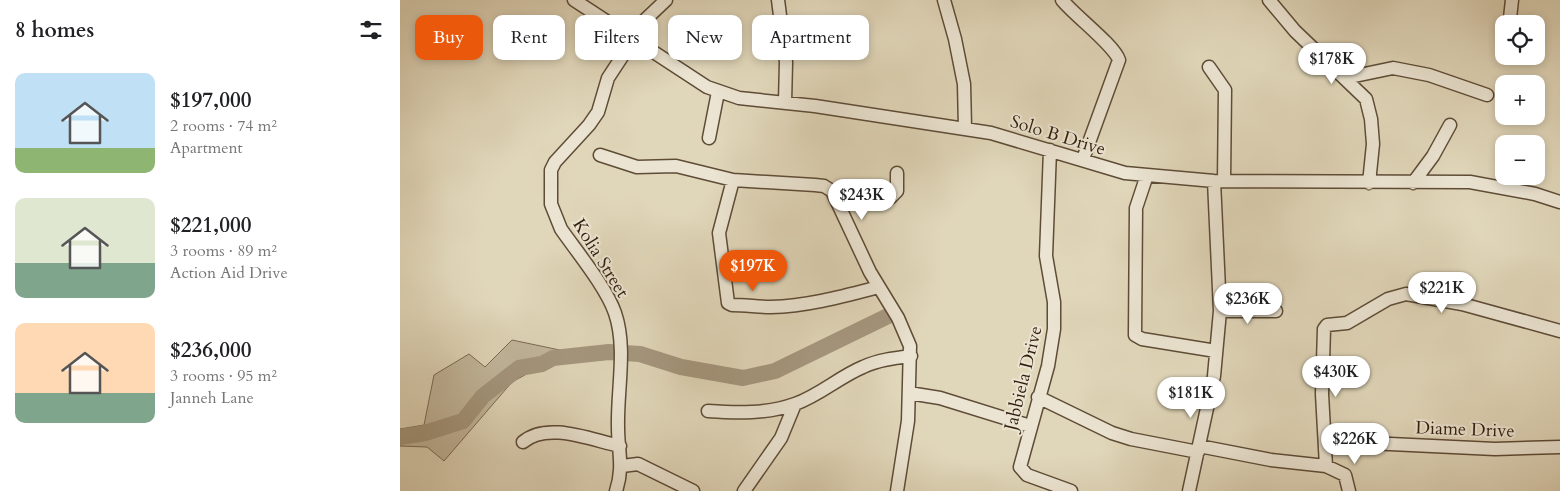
<!DOCTYPE html>
<html lang="en">
<head>
<meta charset="utf-8">
<style>
	body { margin:0; font-family:Cardo,serif; background:#f2f2f2; color:#202124; height:100vh; display:flex; flex-direction:column; font-size:19px; white-space:nowrap }
	* { box-sizing:border-box; margin:0 }
	p { font-size:16px; color:#757577 }
	.icon { flex:none; width:28px; height:28px; fill:none; stroke:currentColor; stroke-width:2; stroke-linecap:round; stroke-linejoin:round }
	.map { position:relative; flex:1; overflow:hidden }
	.panel { display:flex; flex-direction:column; background:#fff; width:400px }
	.panel>* { flex:none }
	.guide { position:absolute; left:15px; top:15px; width:475px; height:45px; display:flex; gap:10px }
	.fabs { position:absolute; left:1095px; top:15px; display:grid; gap:10px }
	.fabs a { display:grid; place-items:center; width:50px; height:50px; border-radius:10px; background:#fff; box-shadow:0 2px 8px #0003; font-size:25px }
	.price { position:absolute; translate:-50% -42px; padding:0 11px; border-radius:18px; background:#fff; color:#222; font-size:16px; line-height:32px; filter:drop-shadow(0 1px 2px #0008) }
	.price::after { content:''; position:absolute; left:50%; top:30px; width:15px; height:11px; margin-left:-8px; background:inherit; clip-path:polygon(0 0,100% 0,50% 100%) }
	.price.selected { background:#ea580c; color:#fff }
	ul { padding:0; list-style:none }
	li { display:flex; align-items:center; gap:15px; height:125px; padding:0 15px }
	li span { display:grid; place-items:center; flex:none; width:140px; height:100px; border-radius:10px; color:#555 }
	li>.icon { margin-inline-start:auto }
	span .icon { width:60px; height:60px; fill:#fffc; stroke-width:1 }
	li b { font-size:21px }
	h2 { display:flex; justify-content:space-between; align-items:center; height:60px; padding:0 15px; font-size:21px }
	.tag { padding:0 18px; border-radius:10px; background:#fff; box-shadow:0 2px 8px #0003; font-size:18px; line-height:45px }
	.tag.selected { background:#ea580c; color:#fff }
	main { display:flex; flex:1; min-height:0 }
	.map>svg:first-child { display:block }
	.green { fill:#c2b79c; stroke:#7a6a54 }
	.lines { fill:none; stroke-linecap:round; stroke-linejoin:round }
	.river { stroke:#a5977e; stroke-width:16 }
	.minor-casing { stroke:#5e4c37; stroke-width:15 }
	.minor { stroke:#ebe4d2; stroke-width:12 }
	.labels { text-anchor:middle; stroke-width:4; stroke-linejoin:round; paint-order:stroke }
	.street-label { font-size:18px; fill:#321e0c; stroke:#ebe4d2 }
</style>
</head>
<body>
<main>
<section class="panel">
<h2>8 homes<svg class="icon" aria-label="filters" viewBox="0 0 24 24"><path d="M4 7h16M4 17h16"/><circle cx="9" cy="7" r="2"/><circle cx="15" cy="17" r="2"/></svg></h2>
<ul>
<li><span style="background:linear-gradient(#bfe0f5 75%,#8fb573 0)"><svg class="icon" aria-label="home" viewBox="0 0 24 24"><path d="M3 11l9-7 9 7M6 9v11h12V9"/></svg></span><div><b>$197,000</b><p>2 rooms · 74 m²</p><p>Apartment</p></div></li>
<li><span style="background:linear-gradient(#dfe7d0 65%,#7fa58c 0)"><svg class="icon" aria-label="home" viewBox="0 0 24 24"><path d="M3 11l9-7 9 7M6 9v11h12V9"/></svg></span><div><b>$221,000</b><p>3 rooms · 89 m²</p><p>Action Aid Drive</p></div></li>
<li><span style="background:linear-gradient(#ffd9b3 70%,#7fa58c 0)"><svg class="icon" aria-label="home" viewBox="0 0 24 24"><path d="M3 11l9-7 9 7M6 9v11h12V9"/></svg></span><div><b>$236,000</b><p>3 rooms · 95 m²</p><p>Janneh Lane</p></div></li>
</ul>
</section>
<div class="map">
<svg width="1160" height="491" viewBox="0 0 1160 491">
	<rect width="100%" height="100%" fill="#e0d6b9"/>
	<filter id="stains"><feTurbulence type="fractalNoise" baseFrequency=".004" numOctaves="4"/><feColorMatrix values="0 0 0 0 .2 0 0 0 0 .09 0 0 0 0 .02 0 0 0 .5 -.17"/></filter>
	<radialGradient id="worn" r=".72"><stop offset=".6" stop-color="#630" stop-opacity="0"/><stop offset="1" stop-color="#630" stop-opacity=".3"/></radialGradient>
	<path class="green" d="M112 340 174 353 212 350V355L179 358 134 370 112 382 44 461 27 447 0 446V429L24 425 34 375 69 354 85 367Z"/>
	<g class="lines">
		<path class="river" d="M0 437 25 433 63 421 83 396 119 368 142 364 153 358 209 352 240 354 281 367 343 378 375 371 490 315"/>
		<g class="minor-casing">
			<path id="minor" d="M174 0 307 87 339 98 415 106 591 133 725 173 814 181 1070 182 1135 194 1160 202
				M378 0 386 62 385 103
				M544 0 555 39 564 84 565 128
				M662 0C675 16 714 45 719 60L683 159
				M869 0 895 31 966 99 971 119 973 144 969 183
				M1110 18 1112 0
				M228 36 266 0
				M809 67 825 90 824 181
				M945 78 993 68 1029 75 1087 95
				M309 138 318 92
				M650 150 646 256 654 302V329L648 366 620 467 627 475 671 491
				M200 155 237 167 276 166 333 180 415 185 424 186 432 191 470 272 498 318 510 346 508 421 497 491
				M747 175 736 208 735 335 742 339 816 351
				M333 180 319 233 328 303 332 305C345 305 359 307 371 307 408 306 444 296 479 287
				M1013 183 1033 156 1050 125
				M439 202 490 198 497 191V173
				M820 311H876
				M509 393 540 398 630 426
				M638 397 712 433 731 439 798 452
				M308 411C337 413 367 414 395 404 420 395 439 377 463 367 478 360 495 358 511 356
				M123 442C147 421 191 440 220 446
				M969 443 1095 449 1160 447
				M799 446 871 460 926 466 945 475 949 491
				M222 466 238 464 293 491
				M926 466 922 394 924 329 927 325 947 323 988 299 1006 294 1062 304 1160 331
				M216 491C224 467 218 451 218 427 217 390 227 348 215 313 206 287 177 252 161 229L151 204V170L155 162 189 125 198 112 208 78 233 40
				M344 491 381 438 395 404
				M789 491 814 376 820 311 814 181"/>
		</g>
		<use href="#minor" class="minor"/>
	</g>
	<g class="labels">
		<g class="street-label">
			<text transform="translate(658 135) rotate(17)" y="6">Solo B Drive</text>
			<text transform="translate(201 258) rotate(58)" y="6">Kolia Street</text>
			<text transform="translate(623 378) rotate(-76)" y="6">Jabbiela Drive</text>
			<text transform="translate(1065 429) rotate(2)" y="6">Diame Drive</text>
		</g>
	</g>
	<rect width="100%" height="100%" filter="url(#stains)"/>
	<rect width="100%" height="100%" fill="url(#worn)"/>
</svg>
<div class="fabs">
<a><svg class="icon" aria-label="locate" viewBox="0 0 24 24"><circle cx="12" cy="12" r="6"/><path d="M12 2v4M12 18v4M2 12h4M18 12h4"/></svg></a>
<a>+</a>
<a>−</a>
</div>
<b class="price" style="left:932px;top:85px">$178K</b>
<b class="price" style="left:462px;top:221px">$243K</b>
<b class="price selected" style="left:353px;top:292px">$197K</b>
<b class="price" style="left:1042px;top:314px">$221K</b>
<b class="price" style="left:848px;top:325px">$236K</b>
<b class="price" style="left:936px;top:398px">$430K</b>
<b class="price" style="left:791px;top:419px">$181K</b>
<b class="price" style="left:955px;top:465px">$226K</b>
<div class="guide">
<a class="tag selected">Buy</a>
<a class="tag">Rent</a>
<a class="tag">Filters</a>
<a class="tag">New</a>
<a class="tag">Apartment</a>
</div>
</div>
</main>
</body>
</html>
